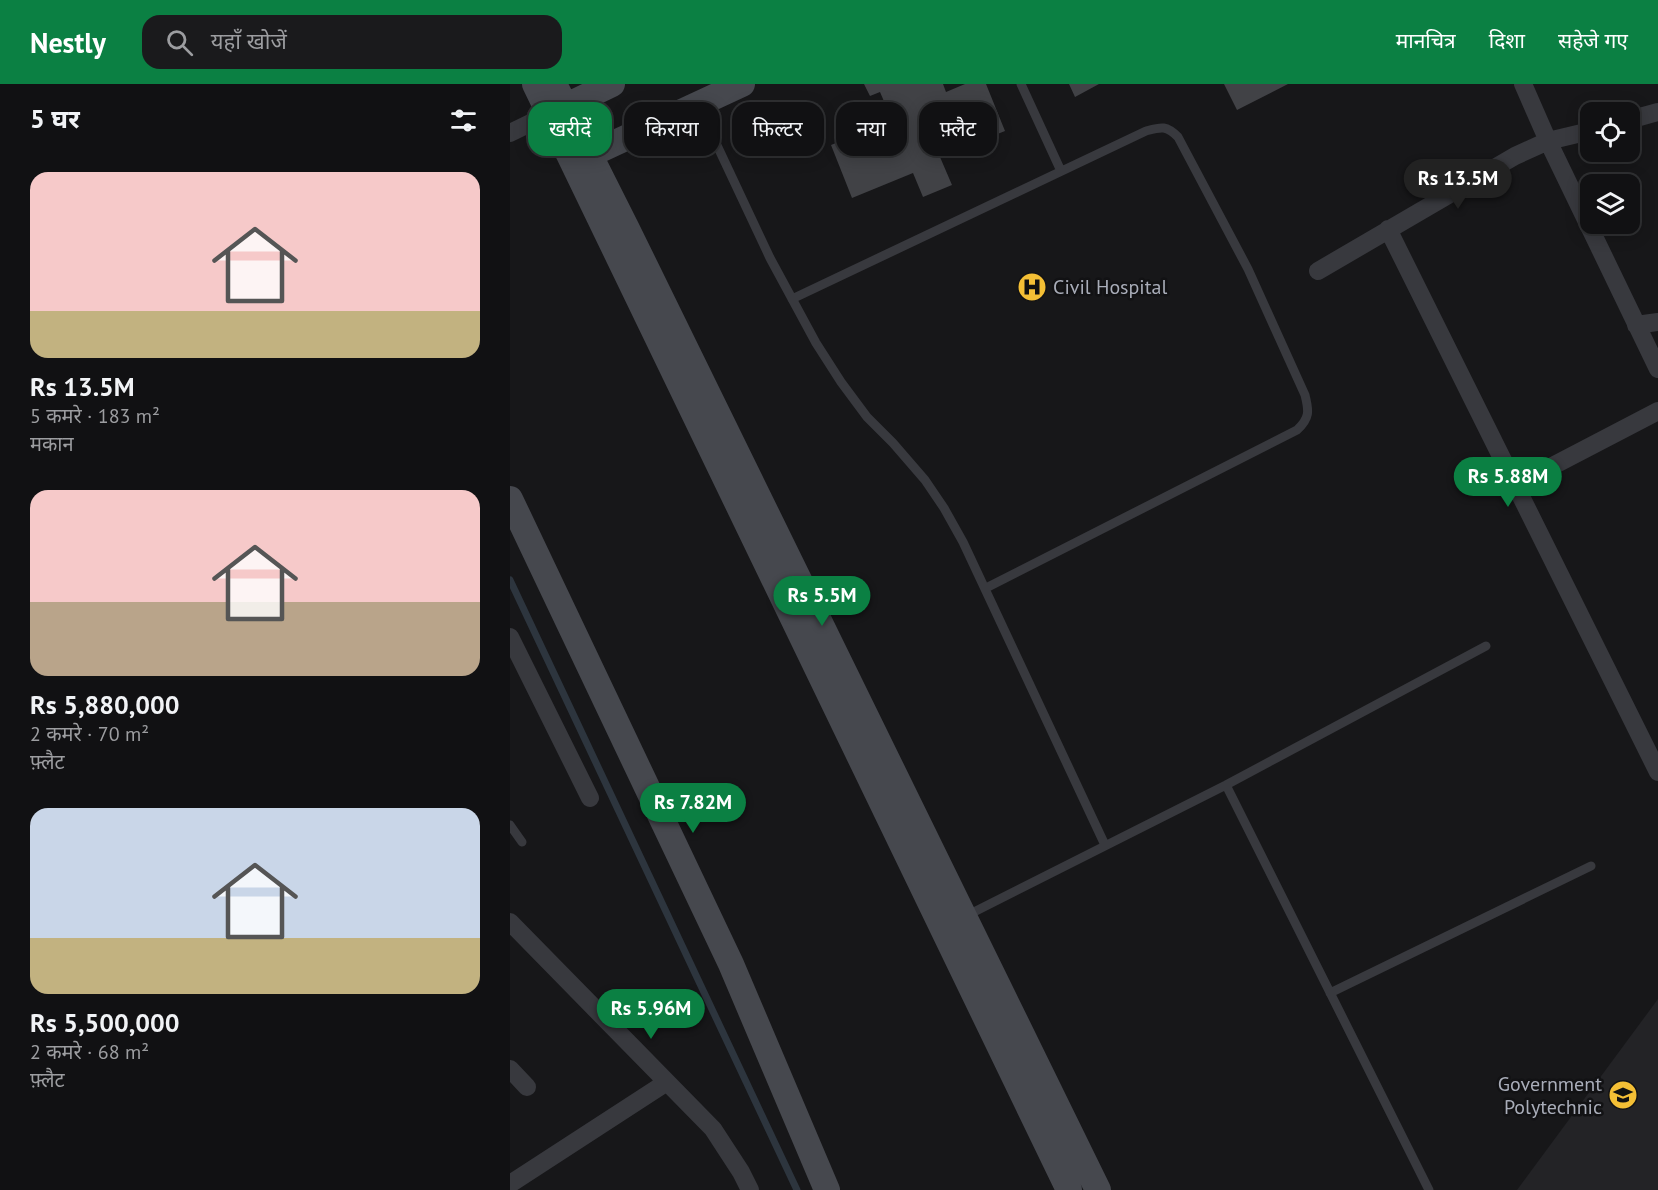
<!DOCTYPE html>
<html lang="hi">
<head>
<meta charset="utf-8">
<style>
	body { margin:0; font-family:"PT Sans","Noto Sans Devanagari",sans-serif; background:#1a1a1c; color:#f1f3f6; height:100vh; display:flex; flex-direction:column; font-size:22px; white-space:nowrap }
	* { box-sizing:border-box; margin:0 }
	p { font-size:20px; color:#9c9da0 }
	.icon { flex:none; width:33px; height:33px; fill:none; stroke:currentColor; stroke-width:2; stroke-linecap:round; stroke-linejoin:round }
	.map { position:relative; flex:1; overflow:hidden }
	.sheet { display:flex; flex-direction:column; background:#111113; width:510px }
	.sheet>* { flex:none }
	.hud { position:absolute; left:18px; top:18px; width:570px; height:54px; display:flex; gap:12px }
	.tools { position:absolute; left:1070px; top:18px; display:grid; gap:12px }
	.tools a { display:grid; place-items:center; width:60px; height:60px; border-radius:12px; background:#111113; box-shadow:0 3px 15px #0003,0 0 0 2px #303133; font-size:30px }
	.price { position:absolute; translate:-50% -51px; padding:0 14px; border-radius:21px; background:#0b8043; color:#fff; font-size:20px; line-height:39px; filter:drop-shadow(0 2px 3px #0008) }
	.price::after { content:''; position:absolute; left:50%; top:36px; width:18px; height:14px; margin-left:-9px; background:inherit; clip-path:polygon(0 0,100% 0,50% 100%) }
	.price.current { background:#222; color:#fff }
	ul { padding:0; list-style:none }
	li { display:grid; align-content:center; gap:12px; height:318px; padding:0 30px }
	li span { display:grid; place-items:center; height:186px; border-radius:18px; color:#555 }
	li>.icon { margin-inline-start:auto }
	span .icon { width:108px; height:108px; fill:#fffc; stroke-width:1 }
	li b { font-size:26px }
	h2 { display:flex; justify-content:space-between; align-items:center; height:72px; padding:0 30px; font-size:26px }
	.tag { padding:0 21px; border-radius:18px; background:#111113; box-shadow:0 3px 15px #0003,0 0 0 2px #303133; font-size:21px; line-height:54px }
	.tag.current { background:#0b8043; color:#fff }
	header { display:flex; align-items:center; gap:36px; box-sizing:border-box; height:84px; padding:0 30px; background:#0b8043; color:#fff }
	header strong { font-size:28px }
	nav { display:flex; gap:33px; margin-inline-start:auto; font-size:21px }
	.search { width:420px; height:54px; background:#1a1a1c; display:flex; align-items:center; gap:15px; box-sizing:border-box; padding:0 21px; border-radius:18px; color:#9c9da0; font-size:22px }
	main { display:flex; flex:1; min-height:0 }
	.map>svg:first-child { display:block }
	.built { fill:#232326 }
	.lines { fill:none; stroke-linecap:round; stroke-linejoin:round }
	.stream { stroke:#2d353e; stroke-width:7 }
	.building { fill:#414246 }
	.lane { stroke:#38393e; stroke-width:9 }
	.street { stroke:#38393e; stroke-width:18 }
	.secondary { stroke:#46484e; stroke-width:26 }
	.labels { text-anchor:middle; stroke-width:5; stroke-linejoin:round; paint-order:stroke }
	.poi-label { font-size:20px; fill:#a9adb9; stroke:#121214; text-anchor:start }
</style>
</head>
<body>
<header>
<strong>Nestly</strong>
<div class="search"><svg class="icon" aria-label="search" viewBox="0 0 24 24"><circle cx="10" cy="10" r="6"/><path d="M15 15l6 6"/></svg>यहाँ खोजें</div>
<nav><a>मानचित्र</a><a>दिशा</a><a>सहेजे गए</a></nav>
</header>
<main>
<section class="sheet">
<h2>5 घर<svg class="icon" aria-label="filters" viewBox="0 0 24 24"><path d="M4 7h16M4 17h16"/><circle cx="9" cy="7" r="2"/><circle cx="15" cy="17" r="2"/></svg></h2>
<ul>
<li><span style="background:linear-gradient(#f6c9c9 75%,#c2b280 0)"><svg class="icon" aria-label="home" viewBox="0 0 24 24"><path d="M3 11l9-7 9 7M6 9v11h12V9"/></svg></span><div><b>Rs 13.5M</b><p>5 कमरे · 183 m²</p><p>मकान</p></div></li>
<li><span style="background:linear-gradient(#f6c9c9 60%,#b9a48a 0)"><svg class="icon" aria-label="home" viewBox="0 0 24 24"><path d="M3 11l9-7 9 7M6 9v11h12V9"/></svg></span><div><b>Rs 5,880,000</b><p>2 कमरे · 70 m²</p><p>फ़्लैट</p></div></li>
<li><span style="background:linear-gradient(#c9d6e8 70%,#c2b280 0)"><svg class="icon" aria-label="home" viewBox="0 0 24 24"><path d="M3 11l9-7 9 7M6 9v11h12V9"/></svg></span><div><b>Rs 5,500,000</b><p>2 कमरे · 68 m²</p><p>फ़्लैट</p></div></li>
</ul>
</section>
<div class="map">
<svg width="1148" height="1106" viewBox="0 0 1148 1106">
	<rect width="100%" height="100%" fill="#171719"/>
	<path class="built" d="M1148 915V1106H1007Z"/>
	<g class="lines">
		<path class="stream" d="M0 496 287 1106"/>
	</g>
	<path class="building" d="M354 0H433L436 8 455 0H476L495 47 430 73 442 101 413 113 403 89 342 114 321 61 382 36 370 8 360 12Z
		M559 0H589L565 13Z
		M714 0H778L727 26Z"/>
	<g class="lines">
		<path class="lane" d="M511 0 551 87
			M189 23 260 174 306 259 331 298 357 333 383 359 415 396 434 424 453 458 595 761
			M282 215 636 47C651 43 656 41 668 53L738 185 795 311C799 327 800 334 787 346L476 504
			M716 701 919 1106
			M0 741 12 758
			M456 832 716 701 976 562
			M820 909 1081 782"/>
		<path class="street" d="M1013 0 1038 57 1148 285
			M1119 36 1148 28
			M0 49 39 30
			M878 145 1148 688
			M808 187 1005 72 1038 57 1080 47
			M1126 241 1148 238
			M1006 401 1148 327
			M0 553 80 714
			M0 838 203 1045 231 1088 240 1106
			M0 985 17 1003
			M0 1100 157 998"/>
		<path class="secondary" d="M25 0 559 1106
			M44 0 116 143 588 1106
			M40 30 102 0
			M66 77 232 0
			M0 415 221 880 317 1106"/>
	</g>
	<defs>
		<g id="hospital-disc" transform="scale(1.5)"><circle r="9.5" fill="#f4bf35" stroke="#121214"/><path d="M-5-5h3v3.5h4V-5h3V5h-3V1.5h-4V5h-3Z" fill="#111"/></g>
		<g id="university-disc" transform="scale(1.5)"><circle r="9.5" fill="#f4bf35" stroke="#121214"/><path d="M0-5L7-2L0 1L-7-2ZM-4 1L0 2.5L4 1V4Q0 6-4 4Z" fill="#111"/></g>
	</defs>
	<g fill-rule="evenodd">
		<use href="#hospital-disc" x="522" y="203"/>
		<use href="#university-disc" x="1113" y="1011"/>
	</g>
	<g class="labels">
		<g class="poi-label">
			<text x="543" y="210">Civil Hospital</text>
			<text x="1092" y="1007" text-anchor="end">Government<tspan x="1092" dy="23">Polytechnic</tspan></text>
		</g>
	</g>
</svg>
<div class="tools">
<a><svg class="icon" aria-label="locate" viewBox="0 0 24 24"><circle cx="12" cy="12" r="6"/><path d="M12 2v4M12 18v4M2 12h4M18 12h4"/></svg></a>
<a><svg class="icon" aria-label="layers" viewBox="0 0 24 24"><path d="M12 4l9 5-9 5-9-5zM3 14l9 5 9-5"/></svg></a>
</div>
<b class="price current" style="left:948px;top:126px">Rs 13.5M</b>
<b class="price" style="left:998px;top:424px">Rs 5.88M</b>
<b class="price" style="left:312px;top:543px">Rs 5.5M</b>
<b class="price" style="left:183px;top:750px">Rs 7.82M</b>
<b class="price" style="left:141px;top:956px">Rs 5.96M</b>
<div class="hud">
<a class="tag current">खरीदें</a>
<a class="tag">किराया</a>
<a class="tag">फ़िल्टर</a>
<a class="tag">नया</a>
<a class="tag">फ़्लैट</a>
</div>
</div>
</main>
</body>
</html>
